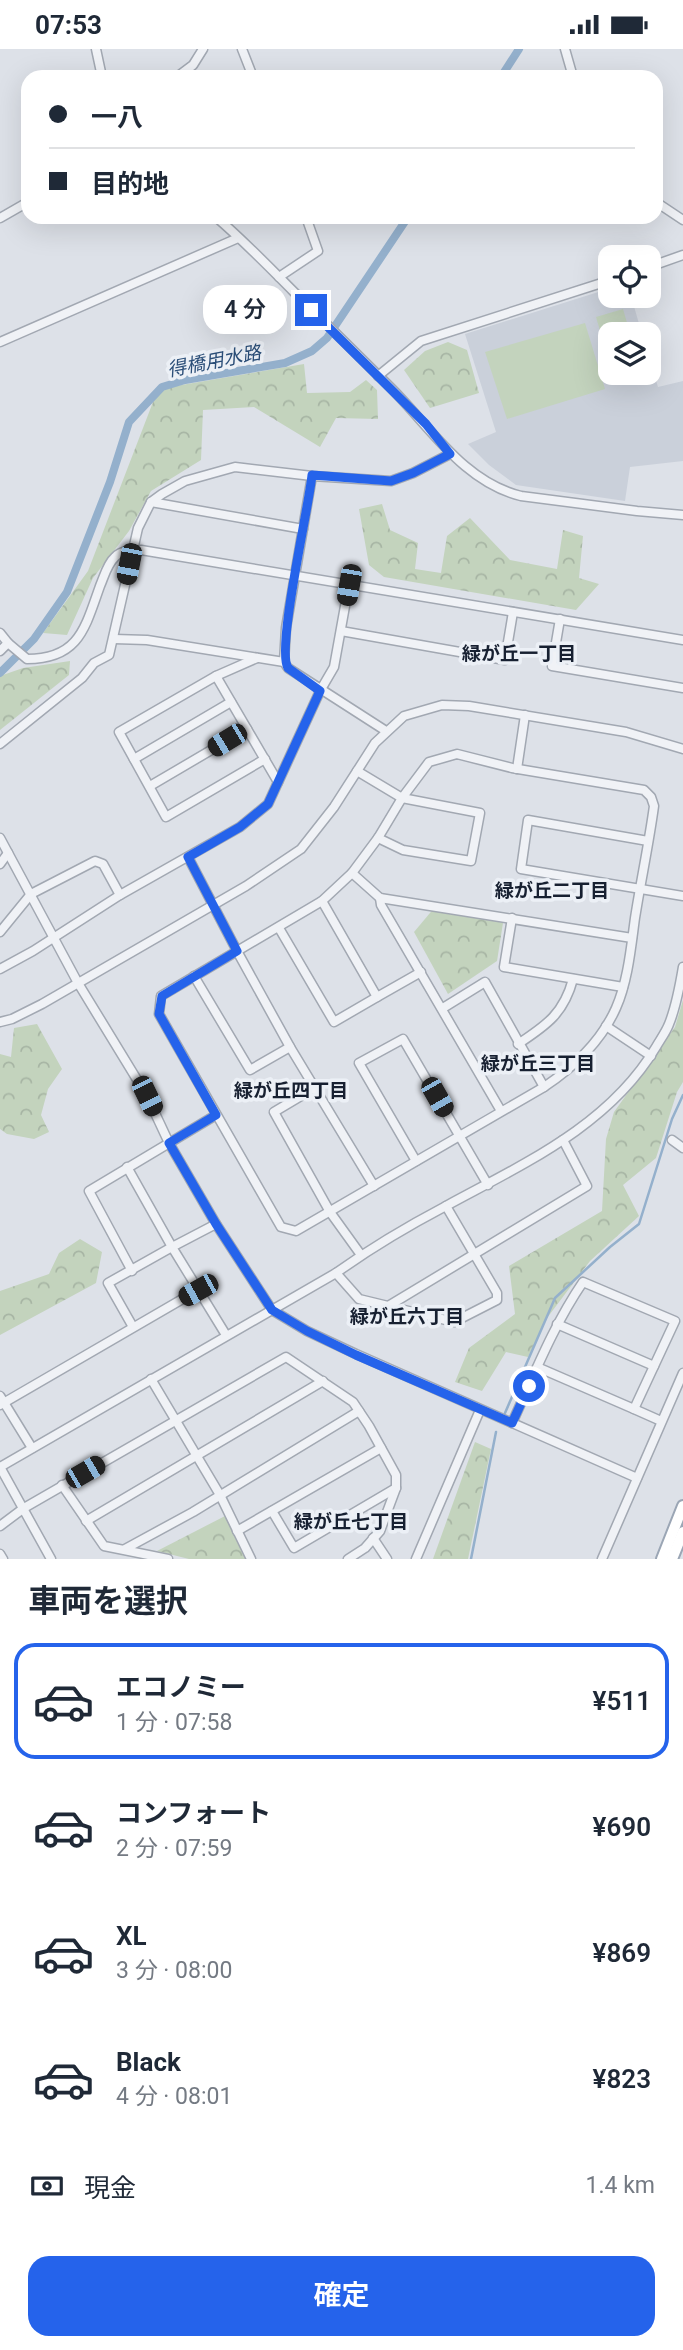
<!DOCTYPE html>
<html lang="ja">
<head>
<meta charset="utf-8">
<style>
  body { margin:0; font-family:Roboto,"Noto Sans JP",sans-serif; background:#f2f2f3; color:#1f2937; height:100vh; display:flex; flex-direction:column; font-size:26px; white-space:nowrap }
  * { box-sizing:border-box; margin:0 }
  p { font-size:23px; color:#747a83 }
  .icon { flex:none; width:38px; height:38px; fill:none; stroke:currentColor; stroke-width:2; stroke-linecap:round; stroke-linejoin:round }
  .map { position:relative; height:1510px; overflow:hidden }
  .panel { display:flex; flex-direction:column; background:#fff; flex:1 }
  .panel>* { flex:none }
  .hud { position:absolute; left:21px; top:21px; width:642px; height:154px; border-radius:21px; box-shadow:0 7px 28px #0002; display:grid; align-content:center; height:154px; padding:0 28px; background:#fff }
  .controls { position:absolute; left:598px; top:196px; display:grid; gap:14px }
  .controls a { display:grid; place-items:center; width:63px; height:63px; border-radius:14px; background:#fff; box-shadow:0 7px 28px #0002; font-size:35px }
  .end { position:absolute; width:32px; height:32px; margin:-16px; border:9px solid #2563eb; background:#fff; box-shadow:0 0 0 4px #fff }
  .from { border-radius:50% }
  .bubble { position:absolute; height:49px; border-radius:21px; background:#fff; box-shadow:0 7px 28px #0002; font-size:23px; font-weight:600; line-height:49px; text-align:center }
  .car { position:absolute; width:21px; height:42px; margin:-21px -10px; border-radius:9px; box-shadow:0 0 5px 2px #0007; background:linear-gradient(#222 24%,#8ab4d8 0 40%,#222 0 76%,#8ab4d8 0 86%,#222 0) }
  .hud b { display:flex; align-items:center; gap:24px; height:66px; font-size:26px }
  .hud b+b { border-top:2px solid #e0e1e3 }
  .hud i { width:18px; height:18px; background:#1f2937 }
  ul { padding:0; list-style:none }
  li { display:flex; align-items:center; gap:21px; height:116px; margin:0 14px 10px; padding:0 14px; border:4px solid transparent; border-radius:21px }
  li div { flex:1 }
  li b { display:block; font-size:26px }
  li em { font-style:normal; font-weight:600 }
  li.current { border-color:#2563eb }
  li>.icon { width:63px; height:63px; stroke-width:1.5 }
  h2 { padding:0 28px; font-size:32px; line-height:84px }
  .pay { display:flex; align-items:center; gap:18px; height:77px; padding:0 28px; font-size:26px }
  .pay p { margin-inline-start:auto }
  .action { display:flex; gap:14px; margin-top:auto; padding:14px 28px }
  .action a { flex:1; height:80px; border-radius:21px; background:#2563eb; color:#fff; font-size:28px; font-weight:600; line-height:80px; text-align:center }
  .status { display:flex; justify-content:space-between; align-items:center; height:49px; padding:0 35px; background:#fff; direction:ltr }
  .status svg { height:19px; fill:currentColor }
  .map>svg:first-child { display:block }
  .built { fill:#cad0da }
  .forest { fill:url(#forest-crowns) }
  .pitch { fill:#c3d3bd }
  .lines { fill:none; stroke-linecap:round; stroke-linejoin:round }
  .stream { stroke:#94b0cc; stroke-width:2.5 }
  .canal { stroke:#94b0cc; stroke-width:8 }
  .minor-casing { stroke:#a2a8b2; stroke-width:11 }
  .major-casing { stroke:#9ba6b5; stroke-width:14 }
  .minor { stroke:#f0f2f6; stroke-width:8 }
  .major { stroke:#fff; stroke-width:10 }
  .route { stroke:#2563eb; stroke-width:9 }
  .labels { text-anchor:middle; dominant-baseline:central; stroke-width:7; stroke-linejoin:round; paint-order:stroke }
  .water-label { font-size:19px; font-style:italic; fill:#2b4e78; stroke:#ecf0f6 }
  .neighbourhood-label { font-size:19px; font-weight:bold; fill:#172031; stroke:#ecf0f6 }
</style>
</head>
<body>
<div class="status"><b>07:53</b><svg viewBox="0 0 49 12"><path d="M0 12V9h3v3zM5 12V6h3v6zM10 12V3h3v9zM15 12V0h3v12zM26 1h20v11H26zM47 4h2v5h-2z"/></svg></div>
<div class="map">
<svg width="683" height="1510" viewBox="0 0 683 1510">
  <defs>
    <pattern id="forest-crowns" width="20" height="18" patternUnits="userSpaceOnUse" patternTransform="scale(1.75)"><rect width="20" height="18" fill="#c3d3bd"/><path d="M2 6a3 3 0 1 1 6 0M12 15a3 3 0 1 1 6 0" fill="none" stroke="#a7b5a4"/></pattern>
  </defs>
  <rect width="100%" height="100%" fill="#dde1e8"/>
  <!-- built -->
  <path class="built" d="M 611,239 L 611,247 L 631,247 L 642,285 L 611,285 L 611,324 L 649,324 L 649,309 L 658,338 L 683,332 L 683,412 L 630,418 L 625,452 L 516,436 L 489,416 L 468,395 L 496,383 L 465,285 Z"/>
  <!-- forest -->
  <g class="forest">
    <path d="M 448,293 L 467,301 L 479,344 L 430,359 L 404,321 L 425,302 Z"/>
    <path d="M 304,315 L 307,344 L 350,343 L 366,331 L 377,341 L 378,370 L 336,369 L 320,398 L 254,358 L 203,361 L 201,411 L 151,442 L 129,482 L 93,529 L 67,586 L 43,584 L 88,522 L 158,340 Z"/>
    <path d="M 382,455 L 390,481 L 418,494 L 415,520 L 441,524 L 447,487 L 470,469 L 510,511 L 557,520 L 563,481 L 583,487 L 579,529 L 599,535 L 576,561 L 384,528 L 369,516 L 359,460 Z"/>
    <path d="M 70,612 L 69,626 L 0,681 L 0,627 L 23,619 Z"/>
    <path d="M 435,858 L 503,874 L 497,912 L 448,945 L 414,883 Z"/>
    <path d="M 683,951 L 683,1033 L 677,1043 L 656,1109 L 623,1136 L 639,1167 L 590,1212 L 547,1269 L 528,1308 L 506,1303 L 482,1342 L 455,1333 L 469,1299 L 515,1265 L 509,1217 L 602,1162 L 606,1090 L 614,1063 L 675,978 Z"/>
    <path d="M 37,975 L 62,1020 L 48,1040 L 41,1066 L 49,1083 L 34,1090 L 7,1085 L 0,1080 L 0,1005 L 11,1008 L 14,979 Z"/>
    <path d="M 80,1190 L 102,1203 L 96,1234 L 0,1286 L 0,1242 L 49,1225 L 59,1204 Z"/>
    <path d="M 475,1393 L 491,1400 L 468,1510 L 433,1510 Z"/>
    <path d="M 225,1467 L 247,1510 L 189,1510 L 157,1502 Z"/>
  </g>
  <!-- pitch -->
  <g class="pitch">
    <path d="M 623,260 L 628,277 L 601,285 L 596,268 Z"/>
    <path d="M 585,274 L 605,340 L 507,370 L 485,303 Z"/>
  </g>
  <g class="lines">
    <!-- stream -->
    <g class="stream">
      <path d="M 505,1364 L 555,1249 L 610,1198 L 639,1175 L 672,1070 L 683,1046"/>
      <path d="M 471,1510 L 496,1383"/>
    </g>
    <!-- canal -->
    <g class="canal">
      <path d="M 501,28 L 519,0"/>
      <path d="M 0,624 L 34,590 L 67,543 L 110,433 L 129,373 L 162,338 L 185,331 L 285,314 L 312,302 L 327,289 L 408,168"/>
    </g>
    <!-- minor casing -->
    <g class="minor-casing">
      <g id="minor">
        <path d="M 96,0 L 102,28"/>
        <path d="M 242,0 L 253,28"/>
        <path d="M 565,0 L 573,28"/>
        <path d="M 177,28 L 193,16 L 203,0"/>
        <path d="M 656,153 L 683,171"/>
        <path d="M 216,168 C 243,191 268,217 293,242 C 326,275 359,307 392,340 C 431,379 464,433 521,447 L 637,462 L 683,466"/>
        <path d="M 0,169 L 28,153"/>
        <path d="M 649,218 L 683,206"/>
        <path d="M 279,228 L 318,202 L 306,168"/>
        <path d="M 0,293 L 238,189"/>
        <path d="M 378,327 L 421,292 L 611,231"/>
        <path d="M 151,453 L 303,480"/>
        <path d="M 560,570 L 552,617 L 683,639"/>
        <path d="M 341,582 L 505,611 L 513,563"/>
        <path d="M 0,584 L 8,594"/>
        <path d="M 114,590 L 147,591 L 284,613 L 288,619 L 386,682"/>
        <path d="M 0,602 L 8,594 L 27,610 C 79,610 85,579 100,537 C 104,528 107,515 115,508 C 121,501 132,501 141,501 L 683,591"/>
        <path d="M 257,609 L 216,627 L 119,683 L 166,768 L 265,710"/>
        <path d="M 284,613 L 286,579 L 312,427"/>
        <path d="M 216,627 L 278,733"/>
        <path d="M 0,695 L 82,629 L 94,614 L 109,606 L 138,479 L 151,453 L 162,445 L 185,432 L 235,418 L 312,427 L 391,432 L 413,424 L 450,405"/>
        <path d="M 457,705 L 512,719 L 644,741 L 651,748 L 654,757 C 649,794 641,831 635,869 C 631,898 628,932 616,959 C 601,993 574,1018 544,1038 L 296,1182 L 281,1178 L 159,965 L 161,947 L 322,852 L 352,824 L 378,789 L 402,749 L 429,713 Z"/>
        <path d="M 134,710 L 231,653"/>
        <path d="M 517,720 L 525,666"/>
        <path d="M 357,722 L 402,749 L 480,764 L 471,812 L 403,801 L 378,789"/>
        <path d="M 150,737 L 247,680"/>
        <path d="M 0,789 L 78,934 L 147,1047 L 169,1094 L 216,1175 L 272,1261 L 307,1282 L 356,1305 L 637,1429"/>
        <path d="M 648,792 L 528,771 L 521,820 L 683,847"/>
        <path d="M 188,808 L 237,902 L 290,998 L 374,1137"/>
        <path d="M 0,815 L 8,804"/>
        <path d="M 352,824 L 380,849 L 632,889"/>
        <path d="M 380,849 L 381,856 L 501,1062"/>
        <path d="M 322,852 L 377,948 L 421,923"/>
        <path d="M 512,869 L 504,918 L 623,938"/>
        <path d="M 279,879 L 334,973 L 377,948"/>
        <path d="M 0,883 L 31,845 L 95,812 L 103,815 L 120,846"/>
        <path d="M 0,920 L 33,902 L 120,846 L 240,778 L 268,755 L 320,642 L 334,618 L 349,535"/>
        <path d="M 194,927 L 250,1021 L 290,998"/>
        <path d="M 443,959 L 485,933 L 544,1038"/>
        <path d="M 0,973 L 12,970 L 42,955 L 246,837 L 301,800 L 334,758 L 375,694 L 404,667 L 442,656 L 469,657 L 626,683 L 683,700"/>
        <path d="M 606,977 L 651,1007"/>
        <path d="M 518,995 C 547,976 564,964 573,930"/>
        <path d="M 316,1038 L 274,1063 L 330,1163 L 361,1206"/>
        <path d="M 672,1091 L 683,1099"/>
        <path d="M 416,1112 L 359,1014 L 403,990 L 488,1136"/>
        <path d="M 127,1118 L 172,1198 L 108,1234 L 133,1278"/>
        <path d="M 216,1175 L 172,1198 L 226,1286"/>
        <path d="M 132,1222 L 89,1142 L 216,1066"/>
        <path d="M 336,1224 L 359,1250 L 454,1273 L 497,1251 L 497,1244 L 446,1157"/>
        <path d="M 390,1256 L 587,1137 L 563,1091"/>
        <path d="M 557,1275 L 654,1317"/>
        <path d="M 151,1330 L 220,1446 L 251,1510"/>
        <path d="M 0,1347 L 32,1399"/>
        <path d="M 0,1356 L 198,1241"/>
        <path d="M 634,1360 L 661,1372"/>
        <path d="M 512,1374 C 534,1326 553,1277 583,1233 L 675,1272 L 634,1360 L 537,1318"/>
        <path d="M 0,1418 L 336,1224 C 371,1199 408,1177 446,1157 C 523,1115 609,1077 656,998 C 660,991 666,983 669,975 C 676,958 680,936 683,918"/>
        <path d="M 0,1418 L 51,1510"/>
        <path d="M 62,1436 L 104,1497 L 168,1510"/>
        <path d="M 272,1462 L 294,1499 L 396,1439"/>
        <path d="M 86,1472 L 323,1332"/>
        <path d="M 0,1477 L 24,1459 L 286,1308 L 353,1353 L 369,1377 L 396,1426 L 396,1439 L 380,1482 L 365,1499 L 348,1510"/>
        <path d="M 237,1482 L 381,1399"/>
        <path d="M 373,1489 L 387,1510"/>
        <path d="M 125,1500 L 193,1463 L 359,1362"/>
        <path d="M 0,1505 L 3,1510"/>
        <path d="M 416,1510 L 480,1361"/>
        <path d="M 602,1510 L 683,1324"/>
      </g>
    </g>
    <!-- major casing -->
    <g class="major-casing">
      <g id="major">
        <path d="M 662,1510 L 683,1457"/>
        <path d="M 672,1510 L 683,1483"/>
      </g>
    </g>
    <!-- minor -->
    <use href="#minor" class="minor"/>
    <!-- major -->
    <use href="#major" class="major"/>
  </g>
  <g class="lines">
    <!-- route -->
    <path class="route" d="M 311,261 L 426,375 L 450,405 L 413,424 L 391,432 L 312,426 C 309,458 276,600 288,619 L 320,642 L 268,755 L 240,778 L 188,808 L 237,902 L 162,947 L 159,965 L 216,1066 L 169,1094 L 216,1175 L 272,1261 L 307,1282 L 356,1306 L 512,1374 L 529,1337"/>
  </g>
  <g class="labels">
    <!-- water labels -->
    <g class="water-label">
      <text transform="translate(214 312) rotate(-11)">得橋用水路</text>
    </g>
    <!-- neighbourhood labels -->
    <g class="neighbourhood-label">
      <text x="519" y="604">緑が丘一丁目</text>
      <text x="552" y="841">緑が丘二丁目</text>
      <text x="538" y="1014">緑が丘三丁目</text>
      <text x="291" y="1041">緑が丘四丁目</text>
      <text x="407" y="1267">緑が丘六丁目</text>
      <text x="351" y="1472">緑が丘七丁目</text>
    </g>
  </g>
</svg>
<div class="controls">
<a><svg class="icon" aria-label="locate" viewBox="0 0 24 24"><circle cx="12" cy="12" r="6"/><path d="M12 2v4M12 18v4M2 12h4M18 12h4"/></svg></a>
<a><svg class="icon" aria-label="layers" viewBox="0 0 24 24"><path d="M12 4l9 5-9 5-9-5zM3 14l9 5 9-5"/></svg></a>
</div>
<i class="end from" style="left:529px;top:1337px"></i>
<i class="end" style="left:311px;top:261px"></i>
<div class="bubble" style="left:203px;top:236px;width:84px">4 分</div>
<i class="car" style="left:129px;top:515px;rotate:191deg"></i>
<i class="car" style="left:349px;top:536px;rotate:190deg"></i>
<i class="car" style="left:227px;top:691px;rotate:239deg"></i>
<i class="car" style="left:147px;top:1047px;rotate:154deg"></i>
<i class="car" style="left:437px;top:1048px;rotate:150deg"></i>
<i class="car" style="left:198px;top:1241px;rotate:241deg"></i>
<i class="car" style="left:85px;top:1423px;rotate:60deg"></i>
<div class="hud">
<b><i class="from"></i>一八</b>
<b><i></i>目的地</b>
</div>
</div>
<section class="panel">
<h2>車両を選択</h2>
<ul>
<li class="current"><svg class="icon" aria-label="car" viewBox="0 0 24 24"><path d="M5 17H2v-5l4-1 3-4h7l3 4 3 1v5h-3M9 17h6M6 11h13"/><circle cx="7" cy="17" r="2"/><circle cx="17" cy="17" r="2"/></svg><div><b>エコノミー</b><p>1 分 · 07:58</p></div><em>¥511</em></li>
<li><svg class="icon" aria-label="car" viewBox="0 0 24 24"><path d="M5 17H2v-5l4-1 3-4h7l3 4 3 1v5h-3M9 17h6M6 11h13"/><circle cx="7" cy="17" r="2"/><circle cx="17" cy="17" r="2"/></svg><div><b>コンフォート</b><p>2 分 · 07:59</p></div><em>¥690</em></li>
<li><svg class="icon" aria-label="car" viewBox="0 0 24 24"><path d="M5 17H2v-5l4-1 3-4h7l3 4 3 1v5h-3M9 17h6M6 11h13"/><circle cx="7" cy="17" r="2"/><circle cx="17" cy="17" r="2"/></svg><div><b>XL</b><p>3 分 · 08:00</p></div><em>¥869</em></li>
<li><svg class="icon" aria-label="car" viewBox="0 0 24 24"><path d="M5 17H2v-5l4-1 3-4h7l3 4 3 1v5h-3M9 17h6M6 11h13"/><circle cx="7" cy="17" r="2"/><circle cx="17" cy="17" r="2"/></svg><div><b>Black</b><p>4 分 · 08:01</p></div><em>¥823</em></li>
</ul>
<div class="pay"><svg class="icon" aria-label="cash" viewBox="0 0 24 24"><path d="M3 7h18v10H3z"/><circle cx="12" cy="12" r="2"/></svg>現金<p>1.4 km</p></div>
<div class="action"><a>確定</a></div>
</section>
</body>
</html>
